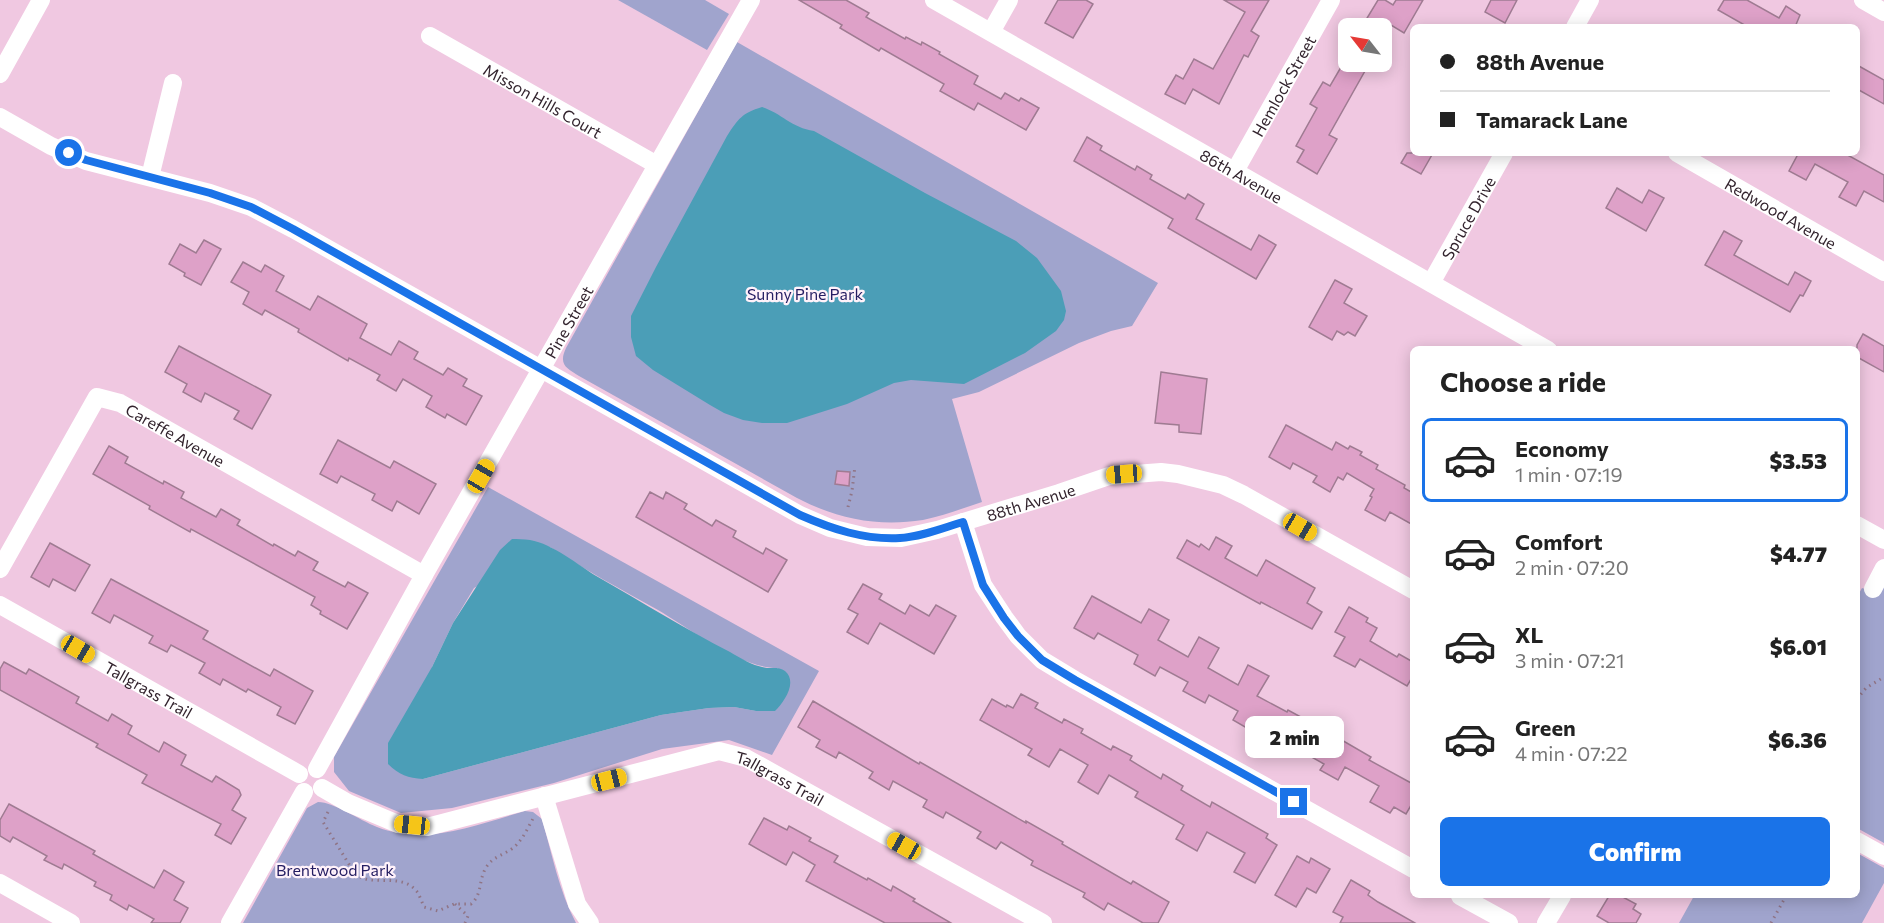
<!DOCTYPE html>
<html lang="en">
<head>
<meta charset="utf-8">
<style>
  body { margin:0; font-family:Commissioner,sans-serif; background:#f2f2f2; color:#222; height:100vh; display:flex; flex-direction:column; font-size:22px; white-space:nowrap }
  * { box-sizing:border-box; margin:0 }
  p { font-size:20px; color:#767676 }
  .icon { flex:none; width:33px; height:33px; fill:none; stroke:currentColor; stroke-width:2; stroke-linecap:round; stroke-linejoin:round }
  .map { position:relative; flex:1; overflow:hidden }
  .sheet { position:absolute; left:1410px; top:346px; width:450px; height:552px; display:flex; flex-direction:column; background:#fff; border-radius:9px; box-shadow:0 3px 15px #0003 }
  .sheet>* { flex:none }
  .top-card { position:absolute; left:1410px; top:24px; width:450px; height:132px; border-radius:9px; box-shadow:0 3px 15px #0003; display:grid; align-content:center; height:132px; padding:0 30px; background:#fff }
  .needle { width:39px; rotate:301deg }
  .buttons { position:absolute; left:1338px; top:18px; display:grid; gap:12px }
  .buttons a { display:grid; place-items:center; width:54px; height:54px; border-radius:9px; background:#fff; box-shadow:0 3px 15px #0003; font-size:30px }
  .end { position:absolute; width:27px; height:27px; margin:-14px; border:8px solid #1a73e8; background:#fff; box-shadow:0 0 0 3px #fff }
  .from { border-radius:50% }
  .bubble { position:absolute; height:42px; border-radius:9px; background:#fff; box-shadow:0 3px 15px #0003; font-size:20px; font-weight:800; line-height:42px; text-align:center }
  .car { position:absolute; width:18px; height:36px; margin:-18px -9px; border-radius:8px; box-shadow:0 0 4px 2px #0007; background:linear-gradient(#f5c518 24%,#345 0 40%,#f5c518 0 76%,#345 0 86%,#f5c518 0) }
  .top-card b { display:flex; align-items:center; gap:21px; height:57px; font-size:22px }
  .top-card b+b { border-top:2px solid #e0e0e0 }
  .top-card i { width:15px; height:15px; background:#222 }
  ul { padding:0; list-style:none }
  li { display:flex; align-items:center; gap:18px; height:84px; margin:0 12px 9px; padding:0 18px; border:3px solid transparent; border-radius:9px }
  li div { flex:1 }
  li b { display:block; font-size:22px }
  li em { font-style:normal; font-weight:800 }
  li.on { border-color:#1a73e8 }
  li>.icon { width:54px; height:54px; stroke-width:1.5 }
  h2 { padding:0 30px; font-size:27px; line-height:72px }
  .cta { display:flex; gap:12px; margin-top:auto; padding:12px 30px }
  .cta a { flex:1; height:69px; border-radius:9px; background:#1a73e8; color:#fff; font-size:24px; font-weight:800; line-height:69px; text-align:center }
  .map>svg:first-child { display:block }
  .green { fill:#a0a4cd; fill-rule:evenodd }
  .water { fill:#4b9eb7 }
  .building { fill:#dea1c8; stroke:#9f7b92; stroke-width:1.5 }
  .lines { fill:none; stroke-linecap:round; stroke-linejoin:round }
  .path { stroke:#8f7485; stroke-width:3; stroke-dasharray:1.5 4.5; stroke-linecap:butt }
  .minor { stroke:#fff; stroke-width:18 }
  .route { stroke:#1a73e8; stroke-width:8 }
  .labels { text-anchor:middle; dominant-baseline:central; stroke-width:4.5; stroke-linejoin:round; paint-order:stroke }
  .street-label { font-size:16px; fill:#32232d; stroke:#fff2fa }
  .park-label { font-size:16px; fill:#241d62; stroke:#fff2fa }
</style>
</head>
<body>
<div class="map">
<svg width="1884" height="923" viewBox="0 0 1884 923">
  <rect width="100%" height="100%" fill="#f0c8e1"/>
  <!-- green -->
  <g class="green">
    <path d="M 618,0 L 705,0 L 729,14 L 707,50 Z"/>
    <path d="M 737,42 L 1158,283 L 1132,326 L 1111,331 L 1079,343 L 979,392 L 952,399 L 982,502 C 963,508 943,516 923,520 C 878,527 837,519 797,498 L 579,376 C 567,368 558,365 566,348 Z"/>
    <path d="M 488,487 L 819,671 L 772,755 L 729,740 L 662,749 L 554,783 L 452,808 L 401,813 L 349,791 L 334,772 L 334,757 ZM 550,547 C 585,570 622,590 658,610 C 690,629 742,669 778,668 L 756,711 L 734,707 L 709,708 L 661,715 L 423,779 L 432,667 L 453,623 L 474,588 Z"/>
    <path d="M 1884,581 L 1884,843 L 1857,828 L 1857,597 L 1862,588 L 1877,593 Z"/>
    <path d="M 318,802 C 334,802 359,820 377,827 C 426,846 476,825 525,811 L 533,812 L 542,819 C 552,854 559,891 576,923 L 243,923 L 307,808 Z"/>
    <path d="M 1857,853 L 1884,868 L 1884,883 L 1862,923 L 1679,923 L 1694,896 L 1857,896 Z"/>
  </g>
  <!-- water -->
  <g class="water">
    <path d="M 762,107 C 781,113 792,128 814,131 L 925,193 L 1016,241 L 1037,258 L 1061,291 L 1066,311 L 1064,320 L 1056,331 L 1025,353 L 964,384 L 911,380 L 894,383 L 847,404 L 787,423 L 762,423 L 743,420 L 724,413 L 710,405 L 653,370 L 636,356 L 631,337 L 631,316 L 656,267 L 727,136 C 738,119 742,113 762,107 Z"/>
    <path d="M 512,539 C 517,539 524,539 530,540 C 553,544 578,565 598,577 C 642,602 685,629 730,652 C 742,659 753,666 767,668 C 773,668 780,667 785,671 C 798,682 784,702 775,711 L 756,711 L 734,707 L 709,708 L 661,715 L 423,779 C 408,778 399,775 388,764 L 388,743 L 432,667 L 453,623 L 500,550 Z"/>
  </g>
  <!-- building -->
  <g class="building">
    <path d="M 799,0 L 846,0 L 869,13 L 866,17 L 905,39 L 906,37 L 921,45 L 922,42 L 940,52 L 939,54 L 978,76 L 974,84 L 1001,99 L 1005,93 L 1019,101 L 1021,98 L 1039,108 L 1026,130 L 978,103 L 974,110 L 940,91 L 944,84 L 881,48 L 879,51 L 840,28 L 842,25 Z"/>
    <path d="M 1058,0 L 1086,0 L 1093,4 L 1073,38 L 1045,23 Z"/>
    <path d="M 1224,0 L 1269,0 L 1251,31 L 1259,36 L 1248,57 L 1244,55 L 1219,104 L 1193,89 L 1185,104 L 1165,94 L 1176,75 L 1183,79 L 1194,59 L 1213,69 L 1245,12 Z"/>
    <path d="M 1378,0 L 1385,0 L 1393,5 L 1396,0 L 1423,0 L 1404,33 L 1391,25 L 1389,28 L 1361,28 Z"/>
    <path d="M 1491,0 L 1517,0 L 1505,23 L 1485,12 Z"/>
    <path d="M 1724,0 L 1747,0 L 1779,18 L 1786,6 L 1800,15 L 1795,27 L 1748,27 L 1718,10 Z"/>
    <path d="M 1344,62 L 1370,62 L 1329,135 L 1337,139 L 1317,174 L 1297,162 L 1304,150 L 1296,146 L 1317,108 L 1310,104 L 1323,82 L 1330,86 Z"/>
    <path d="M 1857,65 L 1884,80 L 1884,104 L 1857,89 Z"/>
    <path d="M 1087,137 L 1102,146 L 1100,150 L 1135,170 L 1137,166 L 1152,175 L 1150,179 L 1185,199 L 1188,194 L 1204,204 L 1196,219 L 1228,237 L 1251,250 L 1259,235 L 1276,245 L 1256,279 L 1168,228 L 1173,219 L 1074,161 Z"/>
    <path d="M 1407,153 L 1433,153 L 1421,174 L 1401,163 Z"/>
    <path d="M 1796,153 L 1844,153 L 1884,175 L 1884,202 L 1864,191 L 1856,206 L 1839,197 L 1848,182 L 1815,164 L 1806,180 L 1789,171 L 1798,154 Z"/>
    <path d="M 1617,188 L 1642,203 L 1649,190 L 1664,198 L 1646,231 L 1606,208 Z"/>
    <path d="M 1724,231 L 1742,241 L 1734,255 L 1788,285 L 1795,272 L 1811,281 L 1803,296 L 1800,295 L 1790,312 L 1705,265 Z"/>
    <path d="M 204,240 L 221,249 L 201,285 L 184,276 L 185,273 L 169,264 L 180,244 L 196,253 Z"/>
    <path d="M 243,262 L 261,272 L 265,265 L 284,276 L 276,291 L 310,310 L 318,296 L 367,324 L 360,338 L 391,355 L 399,341 L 418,352 L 414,359 L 443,375 L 448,368 L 467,379 L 463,386 L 482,396 L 466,425 L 447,414 L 445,418 L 426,407 L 432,396 L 403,379 L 396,391 L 377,380 L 380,375 L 349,358 L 348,361 L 298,332 L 299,329 L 265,310 L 262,315 L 243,304 L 249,292 L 231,282 Z"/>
    <path d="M 1335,280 L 1352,289 L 1344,303 L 1367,316 L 1355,336 L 1348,332 L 1344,335 L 1337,331 L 1332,340 L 1309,327 Z"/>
    <path d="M 1863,334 L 1884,346 L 1884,372 L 1857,357 L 1857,345 Z"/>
    <path d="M 179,346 L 271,395 L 252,429 L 234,419 L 239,411 L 205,393 L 201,402 L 183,392 L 187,384 L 165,372 Z"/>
    <path d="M 1161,372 L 1207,379 L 1201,434 L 1179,432 L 1179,425 L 1155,423 Z"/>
    <path d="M 1286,425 L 1332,450 L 1336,442 L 1348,449 L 1350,446 L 1362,452 L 1360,455 L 1378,465 L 1376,469 L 1405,485 L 1404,488 L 1413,493 L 1413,525 L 1390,512 L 1385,521 L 1365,510 L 1372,497 L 1370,496 L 1374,489 L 1347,473 L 1343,480 L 1338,477 L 1330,492 L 1313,482 L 1317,476 L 1293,463 L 1290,469 L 1269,457 Z"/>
    <path d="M 338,440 L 390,468 L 394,461 L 436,484 L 419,514 L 397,501 L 392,511 L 372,500 L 375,494 L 341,476 L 337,483 L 320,474 Z"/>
    <path d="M 109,446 L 128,457 L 125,463 L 163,484 L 164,481 L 184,492 L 181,498 L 216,517 L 221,509 L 240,520 L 237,525 L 273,546 L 274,544 L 295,556 L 298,551 L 318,562 L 313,570 L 345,587 L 348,582 L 368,593 L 347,629 L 320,614 L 321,611 L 311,605 L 315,597 L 191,529 L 190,532 L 149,509 L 150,506 L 93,474 Z"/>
    <path d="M 837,471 L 850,472 L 849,486 L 835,484 Z"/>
    <path d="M 650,492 L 663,499 L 666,492 L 687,504 L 684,509 L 712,526 L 716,520 L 736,531 L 733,537 L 763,554 L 766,548 L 787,560 L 768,592 L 636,517 Z"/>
    <path d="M 1216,537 L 1232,546 L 1225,558 L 1257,576 L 1266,560 L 1315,588 L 1307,603 L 1322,612 L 1312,629 L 1261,602 L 1260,604 L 1177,558 L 1187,540 L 1199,547 L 1201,544 L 1209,550 Z"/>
    <path d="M 50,543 L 90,565 L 75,591 L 53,579 L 49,587 L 31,577 Z"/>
    <path d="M 111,579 L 208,631 L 203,639 L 270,676 L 274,669 L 313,691 L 295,724 L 277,715 L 281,707 L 248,689 L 246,692 L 223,679 L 220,685 L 199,673 L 205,663 L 171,645 L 167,652 L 149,643 L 153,636 L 114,615 L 110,623 L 92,613 Z"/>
    <path d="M 863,584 L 882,594 L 879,599 L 905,614 L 910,605 L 929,616 L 936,605 L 956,616 L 934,654 L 880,623 L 868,644 L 847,632 L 858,614 L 848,609 Z"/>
    <path d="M 1092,596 L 1141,623 L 1149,609 L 1169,620 L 1158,640 L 1188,657 L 1199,637 L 1219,648 L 1208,668 L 1238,685 L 1248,665 L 1269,676 L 1257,696 L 1287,712 L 1288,710 L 1321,728 L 1371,757 L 1369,760 L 1413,784 L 1413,802 L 1406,814 L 1394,807 L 1390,813 L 1370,802 L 1379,786 L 1345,767 L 1338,780 L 1320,770 L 1324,764 L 1294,747 L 1290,753 L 1233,720 L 1238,711 L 1209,695 L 1205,703 L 1183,691 L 1188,682 L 1160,667 L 1155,676 L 1134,664 L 1138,655 L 1098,633 L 1094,639 L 1074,628 Z"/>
    <path d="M 1349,607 L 1368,618 L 1366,622 L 1377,628 L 1370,641 L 1397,657 L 1399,654 L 1413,662 L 1413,676 L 1407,686 L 1360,659 L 1355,667 L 1334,656 L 1345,637 L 1335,632 Z"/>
    <path d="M 4,662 L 26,674 L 29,669 L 79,697 L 76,703 L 108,721 L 112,714 L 132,726 L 128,734 L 159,752 L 164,742 L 186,755 L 181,765 L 212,782 L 216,776 L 239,790 L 241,795 L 232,810 L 246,818 L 231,844 L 215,835 L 221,824 L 142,783 L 147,775 L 96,747 L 98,744 L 0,690 L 0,669 Z"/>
    <path d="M 1021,694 L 1038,703 L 1035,708 L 1062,723 L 1064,719 L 1083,729 L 1081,733 L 1111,750 L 1113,746 L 1132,756 L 1130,760 L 1161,779 L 1163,774 L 1183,786 L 1181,790 L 1210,807 L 1212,802 L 1268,834 L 1266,838 L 1277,845 L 1255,883 L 1234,872 L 1245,853 L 1207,832 L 1197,851 L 1176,839 L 1184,825 L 1135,797 L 1138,792 L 1109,775 L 1098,794 L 1078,782 L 1088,765 L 1060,749 L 1049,767 L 1028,755 L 1032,749 L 980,720 L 992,699 L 1006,707 L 1007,705 L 1013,708 Z"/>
    <path d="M 813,701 L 919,764 L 920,762 L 1026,823 L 1026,821 L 1063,842 L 1062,844 L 1131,884 L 1133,881 L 1169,902 L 1158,923 L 1143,923 L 1108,903 L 1104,910 L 1083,897 L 1085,893 L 1031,865 L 1033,861 L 1001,842 L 996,849 L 977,838 L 981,832 L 946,812 L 943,818 L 923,807 L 927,800 L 893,781 L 889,790 L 869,778 L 873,772 L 839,752 L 836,758 L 816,747 L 820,740 L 798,727 Z"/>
    <path d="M 9,804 L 95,851 L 93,854 L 154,888 L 164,870 L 184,882 L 174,900 L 188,908 L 180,923 L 151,923 L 154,919 L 129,905 L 127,910 L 110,900 L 112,895 L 94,886 L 96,882 L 64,864 L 62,869 L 44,860 L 47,856 L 13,837 L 10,842 L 0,836 L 0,820 Z"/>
    <path d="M 764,818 L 787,830 L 789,826 L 811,838 L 809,841 L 838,856 L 834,862 L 867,880 L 868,878 L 891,891 L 893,886 L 915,899 L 913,901 L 951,923 L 885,923 L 806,881 L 815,865 L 793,852 L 786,865 L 749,844 Z"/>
    <path d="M 1297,856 L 1309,863 L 1311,858 L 1330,869 L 1316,893 L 1307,888 L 1296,907 L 1275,895 Z"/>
    <path d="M 1351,880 L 1370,891 L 1368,895 L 1378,902 L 1415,923 L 1340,923 L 1343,917 L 1333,912 Z"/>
    <path d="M 1609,896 L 1621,896 L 1636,904 L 1633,909 L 1641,914 L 1636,923 L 1609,923 L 1597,916 Z"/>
  </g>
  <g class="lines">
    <!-- path -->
    <g class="path">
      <path d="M 848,507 L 852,491 L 855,466"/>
      <path d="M 1857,699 L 1866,688 L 1884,677"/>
      <path d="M 328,812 L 323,822 L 355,874 C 373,888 403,871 418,893 C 420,897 422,902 424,907 L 438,911 L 454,904 L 471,904 C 483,894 478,879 487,866 C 494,856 504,855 513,848 C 523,840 528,827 534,817"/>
      <path d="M 455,904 L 468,916 L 465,923"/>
      <path d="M 1771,923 L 1786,896"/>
    </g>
    <!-- minor -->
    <g class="minor">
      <path id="s1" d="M 934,0 L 1548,350"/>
      <path d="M 1863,0 L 1884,12"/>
      <path d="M 1575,27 L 1590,0"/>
      <path d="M 991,32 L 1009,0"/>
      <path id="s2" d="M 430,36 L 657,165"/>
      <path d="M 0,74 L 41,0"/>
      <path id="s3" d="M 0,117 L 51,146 L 86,161 L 210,193 L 251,207 L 293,229 L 800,515 L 830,528 L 867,537 L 901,538 L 937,530 L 1059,493 L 1109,476 L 1161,472 L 1178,474 L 1223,485 L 1244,495 L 1413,590"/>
      <path id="s4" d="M 1677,153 L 1884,272"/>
      <path id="s5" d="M 1235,171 L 1331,0"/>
      <path d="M 150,177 L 173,83"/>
      <path id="s6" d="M 1431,283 L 1504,153"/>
      <path d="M 963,522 L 983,585 L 1004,617 L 1018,636 L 1042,660 L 1075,680 L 1413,869"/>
      <path d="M 1857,525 L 1884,540"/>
      <path id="s7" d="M 0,569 L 97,397 L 120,403 L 424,575"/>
      <path d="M 1873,589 L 1884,568"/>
      <path id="s8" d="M 0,605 L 299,774"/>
      <path id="s9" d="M 317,769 L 424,575 L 751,0"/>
      <path id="s10" d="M 322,788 L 348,803 L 398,824 L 427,827 L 719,751 L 746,758 L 1043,923"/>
      <path d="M 544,796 L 577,904 L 590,923"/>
      <path d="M 1857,841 L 1884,856"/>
      <path d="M 0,883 L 71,923"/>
      <path d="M 1460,896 L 1509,923"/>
      <path d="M 230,923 L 304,792"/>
      <path d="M 1546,923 L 1562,896"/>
    </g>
  </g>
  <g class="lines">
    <!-- route -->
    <path class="route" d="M 69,153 L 86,160 L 210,193 L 251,207 L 293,229 L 800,515 C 832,529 864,540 900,538 C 921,537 943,528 963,522 L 983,585 L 1004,618 L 1018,636 L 1042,660 L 1075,680 L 1294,802"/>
  </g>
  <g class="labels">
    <!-- street labels -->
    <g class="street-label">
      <text stroke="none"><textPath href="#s5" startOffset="98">Hemlock Street</textPath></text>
      <text stroke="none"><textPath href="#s2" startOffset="130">Misson Hills Court</textPath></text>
      <text stroke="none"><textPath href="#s1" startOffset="354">86th Avenue</textPath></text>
      <text stroke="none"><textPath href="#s4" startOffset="120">Redwood Avenue</textPath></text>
      <text stroke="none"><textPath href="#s6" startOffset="75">Spruce Drive</textPath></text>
      <text stroke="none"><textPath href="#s9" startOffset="513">Pine Street</textPath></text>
      <text stroke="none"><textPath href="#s7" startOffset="285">Careffe Avenue</textPath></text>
      <text stroke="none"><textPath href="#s3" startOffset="1137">88th Avenue</textPath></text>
      <text stroke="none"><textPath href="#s8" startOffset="171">Tallgrass Trail</textPath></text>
      <text stroke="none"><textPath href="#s10" startOffset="482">Tallgrass Trail</textPath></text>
    </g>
    <!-- park labels -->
    <g class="park-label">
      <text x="805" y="293">Sunny Pine Park</text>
      <text x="335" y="869">Brentwood Park</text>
    </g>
  </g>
</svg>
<div class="buttons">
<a><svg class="needle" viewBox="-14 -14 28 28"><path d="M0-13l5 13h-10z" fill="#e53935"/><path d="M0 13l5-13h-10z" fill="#767676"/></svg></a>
</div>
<i class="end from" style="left:69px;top:153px"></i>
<i class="end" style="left:1294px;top:802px"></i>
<div class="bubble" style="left:1245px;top:716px;width:99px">2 min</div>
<i class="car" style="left:1124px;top:474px;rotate:266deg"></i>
<i class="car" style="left:481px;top:476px;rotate:30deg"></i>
<i class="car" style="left:1300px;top:527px;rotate:120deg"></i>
<i class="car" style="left:78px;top:649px;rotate:120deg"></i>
<i class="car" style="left:609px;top:780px;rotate:76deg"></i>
<i class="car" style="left:412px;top:825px;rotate:276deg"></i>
<i class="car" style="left:904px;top:846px;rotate:299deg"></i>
<div class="top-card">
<b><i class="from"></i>88th Avenue</b>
<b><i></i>Tamarack Lane</b>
</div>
<section class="sheet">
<h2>Choose a ride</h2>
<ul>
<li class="on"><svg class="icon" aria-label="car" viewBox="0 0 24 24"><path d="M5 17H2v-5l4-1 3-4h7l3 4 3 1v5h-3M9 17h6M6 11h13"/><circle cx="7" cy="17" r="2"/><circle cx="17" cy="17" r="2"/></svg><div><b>Economy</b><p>1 min · 07:19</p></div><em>$3.53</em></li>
<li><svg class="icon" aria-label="car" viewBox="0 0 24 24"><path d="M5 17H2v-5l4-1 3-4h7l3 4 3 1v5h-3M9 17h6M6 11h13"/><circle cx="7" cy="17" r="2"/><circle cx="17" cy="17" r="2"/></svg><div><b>Comfort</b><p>2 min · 07:20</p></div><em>$4.77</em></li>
<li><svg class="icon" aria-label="car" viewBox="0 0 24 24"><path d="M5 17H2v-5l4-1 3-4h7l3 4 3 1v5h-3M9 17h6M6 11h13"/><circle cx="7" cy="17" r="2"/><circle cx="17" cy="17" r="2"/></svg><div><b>XL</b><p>3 min · 07:21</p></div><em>$6.01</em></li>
<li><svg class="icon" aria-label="car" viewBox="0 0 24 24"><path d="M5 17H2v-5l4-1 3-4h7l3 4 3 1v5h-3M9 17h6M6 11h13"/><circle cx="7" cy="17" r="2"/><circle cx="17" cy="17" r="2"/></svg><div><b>Green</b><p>4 min · 07:22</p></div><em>$6.36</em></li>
</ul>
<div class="cta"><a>Confirm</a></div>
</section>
</div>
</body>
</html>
